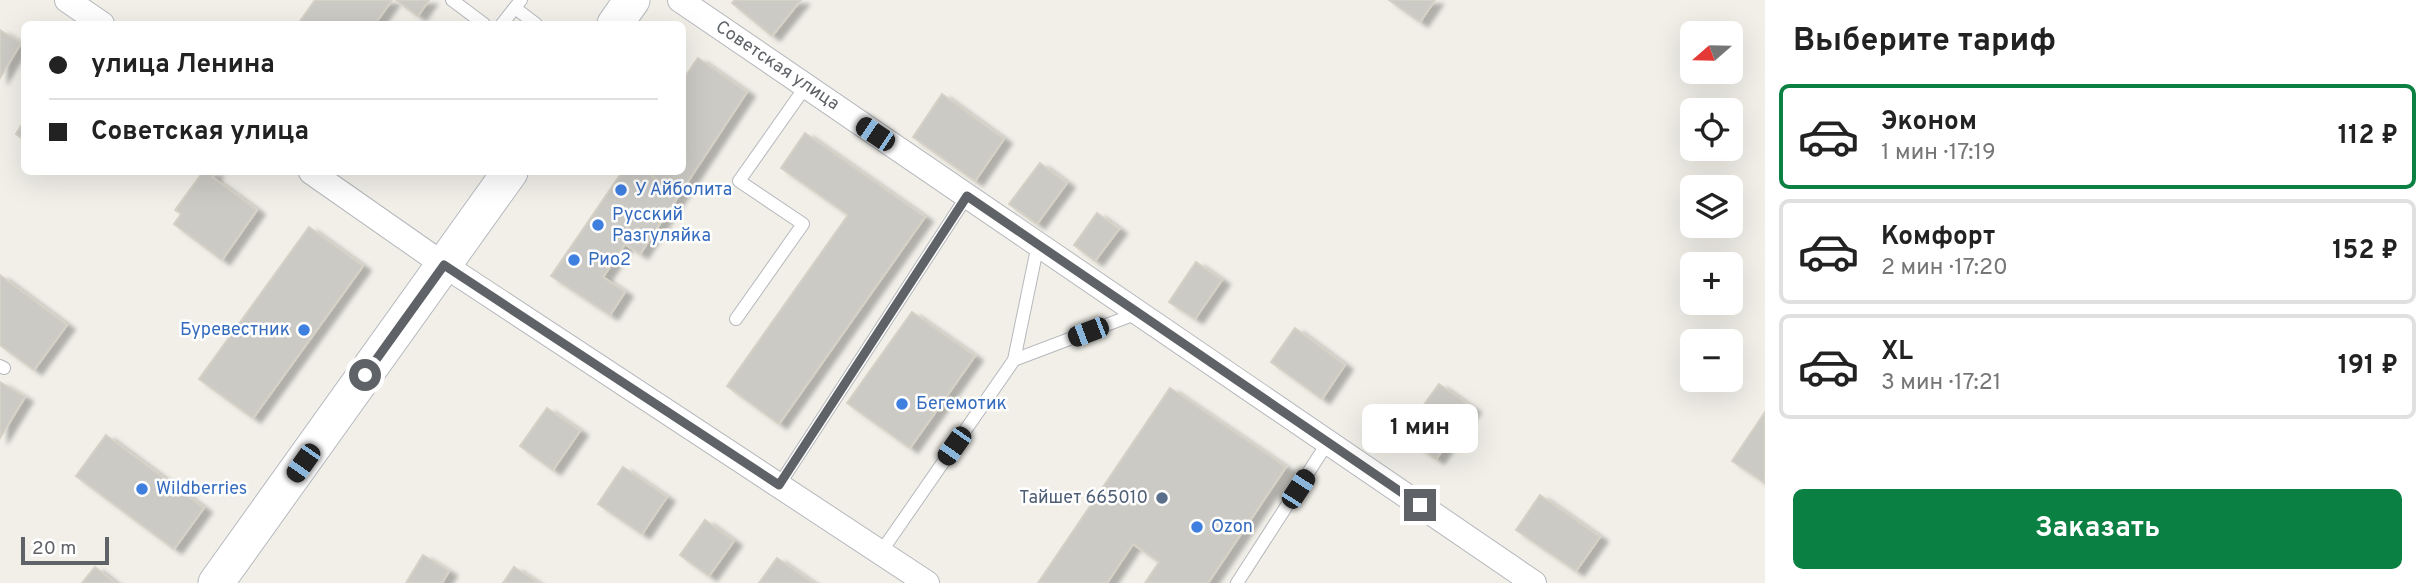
<!DOCTYPE html>
<html lang="ru">
<head>
<meta charset="utf-8">
<style>
  body { margin:0; font-family:Overpass,sans-serif; background:#f2f2f2; color:#222; height:100vh; display:flex; flex-direction:column; font-size:26px; white-space:nowrap }
  * { box-sizing:border-box; margin:0 }
  p { font-size:23px; color:#767676 }
  .icon { flex:none; width:38px; height:38px; fill:none; stroke:currentColor; stroke-width:2; stroke-linecap:round; stroke-linejoin:round }
  .map { position:relative; flex:1; overflow:hidden }
  .side { display:flex; flex-direction:column; background:#fff; width:665px }
  .side>* { flex:none }
  .guide { position:absolute; left:21px; top:21px; width:665px; height:154px; border-radius:10px; box-shadow:0 7px 28px #0002; display:grid; align-content:center; height:154px; padding:0 28px; background:#fff }
  .needle { width:46px; rotate:250deg }
  .buttons { position:absolute; left:1680px; top:21px; display:grid; gap:14px }
  .buttons a { display:grid; place-items:center; width:63px; height:63px; border-radius:10px; background:#fff; box-shadow:0 7px 28px #0002; font-size:35px }
  .scale { position:absolute; left:21px; bottom:18px; width:88px; box-sizing:border-box; padding-left:7px; border:4px solid #5f6368; border-top:0; font-size:19px; line-height:24px; white-space:nowrap; color:#5f6368; -webkit-text-stroke:5px #fff; paint-order:stroke }
  .end { position:absolute; width:32px; height:32px; margin:-16px; border:9px solid #5f6368; background:#fff; box-shadow:0 0 0 4px #fff }
  .from { border-radius:50% }
  .bubble { position:absolute; height:49px; border-radius:10px; background:#fff; box-shadow:0 7px 28px #0002; font-size:23px; font-weight:700; line-height:49px; text-align:center }
  .car { position:absolute; width:21px; height:42px; margin:-21px -10px; border-radius:9px; box-shadow:0 0 5px 2px #0007; background:linear-gradient(#222 24%,#8ab4d8 0 40%,#222 0 76%,#8ab4d8 0 86%,#222 0) }
  .guide b { display:flex; align-items:center; gap:24px; height:66px; font-size:26px }
  .guide b+b { border-top:2px solid #e0e0e0 }
  .guide i { width:18px; height:18px; background:#222 }
  ul { padding:0; list-style:none }
  li { display:flex; align-items:center; gap:21px; height:105px; margin:0 14px 10px; padding:0 14px; border:4px solid #e0e0e0; border-radius:10px }
  li div { flex:1 }
  li b { display:block; font-size:26px }
  li em { font-style:normal; font-weight:700 }
  li.current { border-color:#0b8043 }
  li>.icon { width:63px; height:63px; stroke-width:1.5 }
  h2 { padding:0 28px; font-size:32px; line-height:84px }
  .action { display:flex; gap:14px; margin-top:auto; padding:14px 28px }
  .action a { flex:1; height:80px; border-radius:10px; background:#0b8043; color:#fff; font-size:28px; font-weight:700; line-height:80px; text-align:center }
  main { display:flex; flex:1; min-height:0 }
  .map>svg:first-child { display:block }
  .building { fill:#cccac5; stroke:#d6d1c6; stroke-width:2; filter:url(#shadow) }
  .lines { fill:none; stroke-linecap:round; stroke-linejoin:round }
  .lane-casing { stroke:#b5b8bc; stroke-width:14 }
  .street-casing { stroke:#b5b8bc; stroke-width:26 }
  .secondary-casing { stroke:#b6babf; stroke-width:37 }
  .lane { stroke:#fff; stroke-width:12 }
  .street { stroke:#fff; stroke-width:24 }
  .secondary { stroke:#fff; stroke-width:35 }
  .route { stroke:#5f6368; stroke-width:9 }
  .shop-dot { fill:#3f7fe0; stroke:#fff; stroke-width:2.5 }
  .service-dot { fill:#5c6f8a; stroke:#fff; stroke-width:2.5 }
  .labels { text-anchor:middle; dominant-baseline:central; stroke-width:5; stroke-linejoin:round; paint-order:stroke }
  .street-label { font-size:18px; fill:#5f6368; stroke:#fff }
  .shop-label { font-size:18px; fill:#366cbe; stroke:#fff; text-anchor:start }
  .service-label { font-size:18px; fill:#4e5e75; stroke:#fff; text-anchor:end }
</style>
</head>
<body>
<main>
<div class="map">
<svg width="1765" height="583" viewBox="0 0 1765 583">
  <defs>
    <filter id="shadow"><feDropShadow dx="8" dy="4.5" stdDeviation="2" flood-color="#0004"/></filter>
  </defs>
  <rect width="100%" height="100%" fill="#f1efe8"/>
  <!-- building -->
  <g class="building">
    <path d="M 315,0 L 392,0 L 375,24 L 298,24 Z"/>
    <path d="M 396,0 L 429,0 L 418,16 Z"/>
    <path d="M 735,0 L 801,0 L 772,36 L 732,3 Z"/>
    <path d="M 1389,0 L 1435,0 L 1420,22 Z"/>
    <path d="M 0,30 L 21,43 L 0,78 Z"/>
    <path d="M 698,58 L 747,92 L 679,195 L 646,172 L 682,172 L 682,81 Z"/>
    <path d="M 942,94 L 1004,139 L 975,181 L 913,137 Z"/>
    <path d="M 24,121 L 24,140 L 16,134 Z"/>
    <path d="M 805,133 L 925,217 L 779,424 L 727,386 L 848,215 L 781,168 Z"/>
    <path d="M 1040,163 L 1067,183 L 1037,224 L 1009,204 Z"/>
    <path d="M 203,172 L 215,172 L 212,177 L 257,210 L 222,260 L 174,224 L 181,214 L 175,210 Z"/>
    <path d="M 622,172 L 646,172 L 679,195 L 640,254 L 625,244 L 603,277 L 625,292 L 610,315 L 551,276 Z"/>
    <path d="M 1097,213 L 1119,229 L 1095,261 L 1074,245 Z"/>
    <path d="M 309,227 L 363,266 L 253,418 L 199,379 Z"/>
    <path d="M 1196,262 L 1222,280 L 1195,319 L 1169,302 Z"/>
    <path d="M 0,275 L 67,325 L 34,370 L 0,345 Z"/>
    <path d="M 912,312 L 975,356 L 910,448 L 847,403 Z"/>
    <path d="M 1295,328 L 1345,365 L 1322,399 L 1271,362 Z"/>
    <path d="M 0,382 L 25,397 L 0,438 Z"/>
    <path d="M 1439,384 L 1473,408 L 1436,459 L 1402,435 Z"/>
    <path d="M 1170,388 L 1286,467 L 1208,583 L 1145,583 L 1159,562 L 1133,544 L 1107,583 L 1038,583 Z"/>
    <path d="M 547,408 L 580,431 L 553,470 L 520,446 Z"/>
    <path d="M 1765,412 L 1765,483 L 1732,461 Z"/>
    <path d="M 106,435 L 204,508 L 174,549 L 76,476 Z"/>
    <path d="M 623,467 L 667,497 L 642,534 L 598,504 Z"/>
    <path d="M 1540,495 L 1600,537 L 1576,571 L 1516,530 Z"/>
    <path d="M 705,520 L 734,541 L 709,576 L 680,555 Z"/>
    <path d="M 423,555 L 449,571 L 442,583 L 406,583 Z"/>
    <path d="M 777,558 L 813,583 L 759,583 Z"/>
    <path d="M 95,567 L 115,583 L 82,583 Z"/>
    <path d="M 514,567 L 538,583 L 503,583 Z"/>
  </g>
  <g class="lines">
    <!-- lane casing -->
    <g class="lane-casing">
      <g id="lane">
        <path d="M 452,0 L 484,24"/>
        <path d="M 515,8 L 536,24"/>
        <path d="M 502,24 L 521,0"/>
        <path d="M 736,319 L 803,224 L 739,181 L 806,86"/>
        <path d="M 1014,360 L 1138,313"/>
        <path d="M 0,366 L 4,368"/>
        <path d="M 779,485 L 967,196"/>
        <path d="M 881,552 L 1014,360 L 1038,244"/>
        <path d="M 1237,583 L 1328,442"/>
      </g>
    </g>
    <!-- street casing -->
    <g class="street-casing">
      <g id="street">
        <path d="M 67,0 L 102,24"/>
        <path d="M 680,0 L 1534,583"/>
        <path d="M 311,172 L 444,265 L 927,583"/>
      </g>
    </g>
    <!-- secondary casing -->
    <g class="secondary-casing">
      <g id="secondary">
        <path d="M 615,24 L 632,0"/>
        <path d="M 216,583 L 510,172"/>
      </g>
    </g>
    <!-- lane -->
    <use href="#lane" class="lane"/>
    <!-- street -->
    <use href="#street" class="street"/>
    <!-- secondary -->
    <use href="#secondary" class="secondary"/>
  </g>
  <g class="lines">
    <!-- route -->
    <path class="route" d="M 365,375 L 444,265 L 779,485 L 967,196 L 1420,505"/>
  </g>
  <!-- markers -->
  <g class="shop-dot">
    <circle cx="621" cy="190" r="7"/>
    <circle cx="598" cy="225" r="7"/>
    <circle cx="574" cy="260" r="7"/>
    <circle cx="304" cy="330" r="7"/>
    <circle cx="902" cy="404" r="7"/>
    <circle cx="142" cy="489" r="7"/>
    <circle cx="1197" cy="527" r="7"/>
  </g>
  <circle class="service-dot" cx="1162" cy="498" r="7"/>
  <g class="labels">
    <!-- street labels -->
    <g class="street-label">
      <text transform="translate(777 66) rotate(34)">Советская улица</text>
    </g>
    <!-- shop labels -->
    <g class="shop-label">
      <text x="635" y="190">У Айболита</text>
      <text x="612" y="215">Русский<tspan x="612" dy="21">Разгуляйка</tspan></text>
      <text x="588" y="260">Рио2</text>
      <text x="290" y="330" text-anchor="end">Буревестник</text>
      <text x="916" y="404">Бегемотик</text>
      <text x="156" y="489">Wildberries</text>
      <text x="1211" y="527">Ozon</text>
    </g>
    <!-- service labels -->
    <g class="service-label">
      <text x="1148" y="498">Тайшет 665010</text>
    </g>
  </g>
</svg>
<div class="buttons">
<a><svg class="needle" viewBox="-14 -14 28 28"><path d="M0-13l5 13h-10z" fill="#e53935"/><path d="M0 13l5-13h-10z" fill="#767676"/></svg></a>
<a><svg class="icon" aria-label="locate" viewBox="0 0 24 24"><circle cx="12" cy="12" r="6"/><path d="M12 2v4M12 18v4M2 12h4M18 12h4"/></svg></a>
<a><svg class="icon" aria-label="layers" viewBox="0 0 24 24"><path d="M12 4l9 5-9 5-9-5zM3 14l9 5 9-5"/></svg></a>
<a>+</a>
<a>−</a>
</div>
<div class="scale">20 m</div>
<i class="end from" style="left:365px;top:375px"></i>
<i class="end" style="left:1420px;top:505px"></i>
<div class="bubble" style="left:1362px;top:404px;width:116px">1 мин</div>
<i class="car" style="left:875px;top:134px;rotate:304deg"></i>
<i class="car" style="left:1088px;top:332px;rotate:249deg"></i>
<i class="car" style="left:954px;top:446px;rotate:215deg"></i>
<i class="car" style="left:303px;top:463px;rotate:215deg"></i>
<i class="car" style="left:1298px;top:489px;rotate:33deg"></i>
<div class="guide">
<b><i class="from"></i>улица Ленина</b>
<b><i></i>Советская улица</b>
</div>
</div>
<section class="side">
<h2>Выберите тариф</h2>
<ul>
<li class="current"><svg class="icon" aria-label="car" viewBox="0 0 24 24"><path d="M5 17H2v-5l4-1 3-4h7l3 4 3 1v5h-3M9 17h6M6 11h13"/><circle cx="7" cy="17" r="2"/><circle cx="17" cy="17" r="2"/></svg><div><b>Эконом</b><p>1 мин · 17:19</p></div><em>112 ₽</em></li>
<li><svg class="icon" aria-label="car" viewBox="0 0 24 24"><path d="M5 17H2v-5l4-1 3-4h7l3 4 3 1v5h-3M9 17h6M6 11h13"/><circle cx="7" cy="17" r="2"/><circle cx="17" cy="17" r="2"/></svg><div><b>Комфорт</b><p>2 мин · 17:20</p></div><em>152 ₽</em></li>
<li><svg class="icon" aria-label="car" viewBox="0 0 24 24"><path d="M5 17H2v-5l4-1 3-4h7l3 4 3 1v5h-3M9 17h6M6 11h13"/><circle cx="7" cy="17" r="2"/><circle cx="17" cy="17" r="2"/></svg><div><b>XL</b><p>3 мин · 17:21</p></div><em>191 ₽</em></li>
</ul>
<div class="action"><a>Заказать</a></div>
</section>
</main>
</body>
</html>
